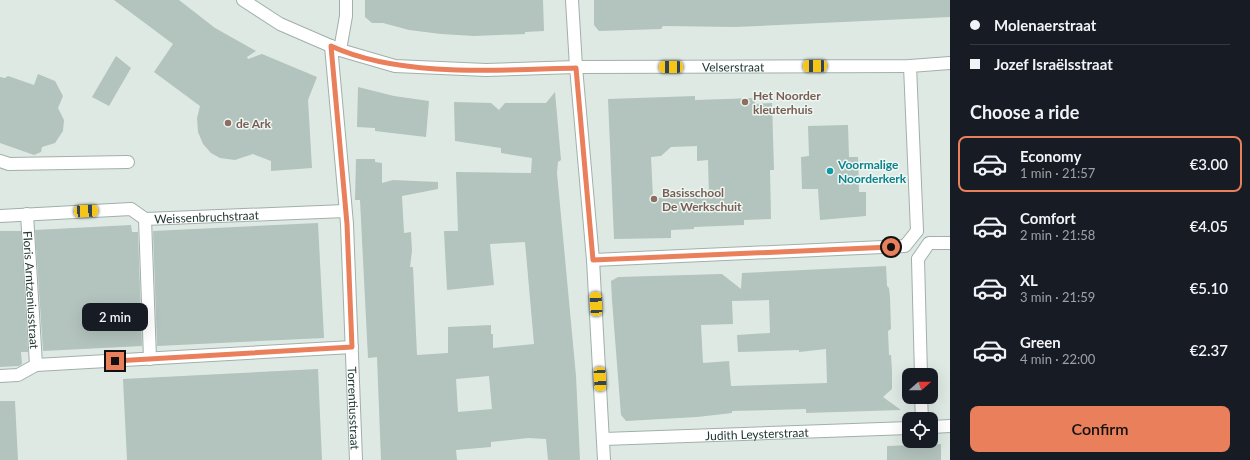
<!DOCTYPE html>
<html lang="en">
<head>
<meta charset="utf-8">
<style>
  body { margin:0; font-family:Lato,sans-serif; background:#20242c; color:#f1f3f6; height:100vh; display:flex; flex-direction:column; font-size:15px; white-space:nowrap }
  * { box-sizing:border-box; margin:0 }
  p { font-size:13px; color:#9ea1a6 }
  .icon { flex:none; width:22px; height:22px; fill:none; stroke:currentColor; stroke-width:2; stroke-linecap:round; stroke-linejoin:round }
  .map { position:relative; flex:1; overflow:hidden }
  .side { display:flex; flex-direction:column; background:#171b24; width:300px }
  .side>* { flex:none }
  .hud { display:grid; align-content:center; height:88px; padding:0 20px; background:#171b24 }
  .needle { width:26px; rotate:70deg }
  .fabs { position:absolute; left:902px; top:368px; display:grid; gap:8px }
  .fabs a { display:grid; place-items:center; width:36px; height:36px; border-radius:8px; background:#171b24; box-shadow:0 4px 16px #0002; font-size:20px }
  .end { position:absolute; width:18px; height:18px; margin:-9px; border:5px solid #e97f5b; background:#111; box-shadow:0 0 0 2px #111 }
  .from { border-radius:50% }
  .bubble { position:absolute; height:28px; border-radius:8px; background:#171b24; box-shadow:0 4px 16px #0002; font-size:13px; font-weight:600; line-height:28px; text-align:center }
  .car { position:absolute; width:12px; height:24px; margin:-12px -6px; border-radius:5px; box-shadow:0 0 3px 1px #0007; background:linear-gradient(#f5c518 24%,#345 0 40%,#f5c518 0 76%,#345 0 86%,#f5c518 0) }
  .hud b { display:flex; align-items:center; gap:14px; height:38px; font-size:15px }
  .hud b+b { border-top:1px solid #363941 }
  .hud i { width:10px; height:10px; background:#f1f3f6 }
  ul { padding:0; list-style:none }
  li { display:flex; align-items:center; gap:12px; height:56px; margin:0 8px 6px; padding:0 12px; border:2px solid transparent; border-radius:8px }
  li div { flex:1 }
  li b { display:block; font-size:15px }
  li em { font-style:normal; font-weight:600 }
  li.current { border-color:#e97f5b }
  li>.icon { width:36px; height:36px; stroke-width:1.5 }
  h2 { padding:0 20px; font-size:18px; line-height:48px }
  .primary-button { display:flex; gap:8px; margin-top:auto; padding:8px 20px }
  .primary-button a { flex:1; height:46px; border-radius:8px; background:#e97f5b; color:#111; font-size:16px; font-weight:600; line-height:46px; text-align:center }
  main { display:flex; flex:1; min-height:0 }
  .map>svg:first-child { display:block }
  .building { fill:#b3c3bd; fill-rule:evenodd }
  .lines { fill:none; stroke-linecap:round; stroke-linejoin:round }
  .minor-casing { stroke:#a1b0ab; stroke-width:14 }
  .minor { stroke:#fff; stroke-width:12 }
  .route { stroke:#e97f5b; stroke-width:5 }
  .education-dot { fill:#8d6e63; stroke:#eef6f2; stroke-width:1.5 }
  .culture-dot { fill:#0f9aa8; stroke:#eef6f2; stroke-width:1.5 }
  .labels { text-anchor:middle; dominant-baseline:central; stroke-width:3; stroke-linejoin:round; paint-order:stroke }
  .street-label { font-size:12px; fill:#203731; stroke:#eef6f2 }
  .education-label { font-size:12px; font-weight:bold; fill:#785e54; stroke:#eef6f2; text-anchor:start }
  .culture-label { font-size:12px; font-weight:bold; fill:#0d838f; stroke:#eef6f2; text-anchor:start }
</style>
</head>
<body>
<main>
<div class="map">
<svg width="950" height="460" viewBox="0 0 950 460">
  <rect width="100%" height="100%" fill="#dee9e4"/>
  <!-- building -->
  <g class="building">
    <path d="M 114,0 L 179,0 L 215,28 L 256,51 L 247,57 L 248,59 L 262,54 L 317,77 L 308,100 L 312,168 L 271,171 L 271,161 L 253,154 L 235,160 L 220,158 L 211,153 L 203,144 L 198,132 L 197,118 L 200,106 L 154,72 L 173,44 Z"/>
    <path d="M 365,0 L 543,0 L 544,31 L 525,32 L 525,34 L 474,36 L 441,34 L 409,30 L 383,23 L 372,23 L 365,17 Z"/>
    <path d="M 594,0 L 950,0 L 950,17 L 736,27 L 663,26 L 661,29 L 599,31 L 594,25 Z"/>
    <path d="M 116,56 L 131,68 L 109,106 L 92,97 Z"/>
    <path d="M 38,74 L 55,81 L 63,96 L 58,108 L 64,120 L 63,131 L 55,143 L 42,147 L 41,152 L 34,155 L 0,143 L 0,77 L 5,78 L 8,76 L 34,85 Z"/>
    <path d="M 358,87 L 394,96 L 429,101 L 426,137 L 375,131 L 375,128 L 357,127 Z"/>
    <path d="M 555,92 L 561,160 L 558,162 L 557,173 L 576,376 L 580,460 L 548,460 L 546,439 L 528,438 L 491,442 L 491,447 L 456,450 L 457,460 L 381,460 L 377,357 L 368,358 L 360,200 L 355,200 L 356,159 L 375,159 L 375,162 L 382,163 L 382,183 L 393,180 L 438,182 L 438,189 L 402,196 L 404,233 L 411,232 L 412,251 L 410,267 L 413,267 L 417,355 L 448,353 L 448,327 L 491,325 L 491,334 L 493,334 L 493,348 L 534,344 L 525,242 L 490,244 L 494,285 L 447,290 L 444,231 L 458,231 L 456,172 L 531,173 L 532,158 L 501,153 L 501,148 L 455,141 L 454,102 L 491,103 L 499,110 L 505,103 L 546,103 ZM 489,376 L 492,409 L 458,412 L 456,379 Z"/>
    <path d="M 695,96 L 695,100 L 755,98 L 755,104 L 772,103 L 774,170 L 770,170 L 771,219 L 744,220 L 744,225 L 694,227 L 694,229 L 671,230 L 671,238 L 614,239 L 608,99 ZM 697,146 L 697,161 L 708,160 L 709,196 L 653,198 L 651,157 L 661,156 L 671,147 Z"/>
    <path d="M 848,125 L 849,157 L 858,157 L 859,192 L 866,192 L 866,216 L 820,220 L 818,189 L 802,189 L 801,157 L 809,156 L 808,126 Z"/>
    <path d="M 318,223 L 324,338 L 157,346 L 153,231 Z"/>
    <path d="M 131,225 L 132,232 L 138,232 L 142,346 L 43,351 L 35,230 Z"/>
    <path d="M 0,231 L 21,231 L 28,352 L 21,352 L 22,364 L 19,366 L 0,367 Z"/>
    <path d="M 886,266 L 887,286 L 889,288 L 890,297 L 891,329 L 888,331 L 889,355 L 891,355 L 892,371 L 892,389 L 883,397 L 901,410 L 806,413 L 806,409 L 732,411 L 732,413 L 697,417 L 626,421 L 621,415 L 612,300 L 611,281 L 618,277 L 722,274 L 741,289 L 742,273 ZM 769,300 L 770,333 L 737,335 L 738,352 L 799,350 L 799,352 L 826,349 L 827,383 L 731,386 L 729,361 L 703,363 L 701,325 L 733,324 L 732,301 Z"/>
    <path d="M 318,369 L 322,460 L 127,460 L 123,379 Z"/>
    <path d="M 0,401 L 15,401 L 18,460 L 0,460 Z"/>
    <path d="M 941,444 L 941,460 L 887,460 L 887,446 Z"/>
  </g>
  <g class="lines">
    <!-- minor casing -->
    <g class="minor-casing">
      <g id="minor">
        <path id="s1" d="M 243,0 L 280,24 L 340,50 L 395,66 L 486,70 L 576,67 L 910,66 L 950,63"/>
        <path d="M 572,0 L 576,67 L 593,260 L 604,460"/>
        <path id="s2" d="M 331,46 L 347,224 L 356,460"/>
        <path d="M 340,50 L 346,16 L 346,0"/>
        <path d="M 910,66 L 917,231"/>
        <path d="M 0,161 L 9,164 L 128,162"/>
        <path id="s3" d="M 27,214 L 36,365"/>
        <path id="s4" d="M 0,216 L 131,209 L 145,219 L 345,211"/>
        <path d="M 145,219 L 150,359"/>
        <path d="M 918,259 L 921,375"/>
        <path d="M 918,259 L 929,243 L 950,243"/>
        <path d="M 593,260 L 905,246 L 917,231"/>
        <path d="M 0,376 L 18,375 L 36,365 L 352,347"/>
        <path d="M 921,397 L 922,419"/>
        <path d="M 931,427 L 950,426"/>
        <path id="s5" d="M 604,439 L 909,428"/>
      </g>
    </g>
    <!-- minor -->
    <use href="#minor" class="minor"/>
  </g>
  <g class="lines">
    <!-- route -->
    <path class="route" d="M 115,361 L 352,347 L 347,224 L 331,46 C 400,78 501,70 576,68 L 593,260 L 891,247"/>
  </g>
  <!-- markers -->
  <g class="education-dot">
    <circle cx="745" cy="102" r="4"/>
    <circle cx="228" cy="123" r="4"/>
    <circle cx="654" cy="199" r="4"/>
  </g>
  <circle class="culture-dot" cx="830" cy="171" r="4"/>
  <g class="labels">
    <!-- street labels -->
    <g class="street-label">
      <text stroke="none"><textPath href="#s1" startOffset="505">Velserstraat</textPath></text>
      <text stroke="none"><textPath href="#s4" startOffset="210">Weissenbruchstraat</textPath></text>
      <text stroke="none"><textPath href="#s3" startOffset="76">Floris Arntzeniusstraat</textPath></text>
      <text stroke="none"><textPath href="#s2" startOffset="363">Torrentiusstraat</textPath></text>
      <text stroke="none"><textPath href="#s5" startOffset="153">Judith Leysterstraat</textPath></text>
    </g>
    <!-- education labels -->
    <g class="education-label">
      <text x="753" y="95">Het Noorder<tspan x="753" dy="14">kleuterhuis</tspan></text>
      <text x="236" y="123">de Ark</text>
      <text x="662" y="192">Basisschool<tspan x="662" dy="14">De Werkschuit</tspan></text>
    </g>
    <!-- culture labels -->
    <g class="culture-label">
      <text x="838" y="164">Voormalige<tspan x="838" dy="14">Noorderkerk</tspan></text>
    </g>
  </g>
</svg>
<div class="fabs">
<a><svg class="needle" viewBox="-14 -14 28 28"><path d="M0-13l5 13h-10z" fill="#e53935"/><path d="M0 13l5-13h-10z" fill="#9ea1a6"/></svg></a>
<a><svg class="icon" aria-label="locate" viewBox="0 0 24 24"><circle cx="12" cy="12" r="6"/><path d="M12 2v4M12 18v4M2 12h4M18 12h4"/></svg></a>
</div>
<i class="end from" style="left:891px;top:247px"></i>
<i class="end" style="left:115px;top:361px"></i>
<div class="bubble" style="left:82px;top:303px;width:66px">2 min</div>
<i class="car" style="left:815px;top:66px;rotate:270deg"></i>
<i class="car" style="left:671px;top:67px;rotate:270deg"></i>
<i class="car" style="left:86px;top:211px;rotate:87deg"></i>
<i class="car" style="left:596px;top:304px;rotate:357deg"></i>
<i class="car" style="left:600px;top:379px;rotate:177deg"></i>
</div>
<section class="side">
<div class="hud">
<b><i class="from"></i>Molenaerstraat</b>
<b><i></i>Jozef Israëlsstraat</b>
</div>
<h2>Choose a ride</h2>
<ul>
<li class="current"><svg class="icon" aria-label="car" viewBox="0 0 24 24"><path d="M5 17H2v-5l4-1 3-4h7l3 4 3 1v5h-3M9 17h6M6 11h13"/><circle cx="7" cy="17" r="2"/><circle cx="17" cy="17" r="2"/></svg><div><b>Economy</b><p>1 min · 21:57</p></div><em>€3.00</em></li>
<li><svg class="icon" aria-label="car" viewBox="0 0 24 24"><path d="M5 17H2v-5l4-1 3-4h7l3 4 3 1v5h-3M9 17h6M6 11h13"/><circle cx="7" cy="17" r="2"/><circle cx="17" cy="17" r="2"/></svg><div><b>Comfort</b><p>2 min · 21:58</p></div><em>€4.05</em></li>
<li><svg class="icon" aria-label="car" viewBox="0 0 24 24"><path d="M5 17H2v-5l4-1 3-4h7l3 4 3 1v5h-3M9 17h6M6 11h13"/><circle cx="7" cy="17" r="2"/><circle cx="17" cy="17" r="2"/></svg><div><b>XL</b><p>3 min · 21:59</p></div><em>€5.10</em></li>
<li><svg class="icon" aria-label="car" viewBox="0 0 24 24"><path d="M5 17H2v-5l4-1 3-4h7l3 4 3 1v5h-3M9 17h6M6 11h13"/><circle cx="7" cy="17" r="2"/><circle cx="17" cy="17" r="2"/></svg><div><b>Green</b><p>4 min · 22:00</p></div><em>€2.37</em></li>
</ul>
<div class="primary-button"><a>Confirm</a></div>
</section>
</main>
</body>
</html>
